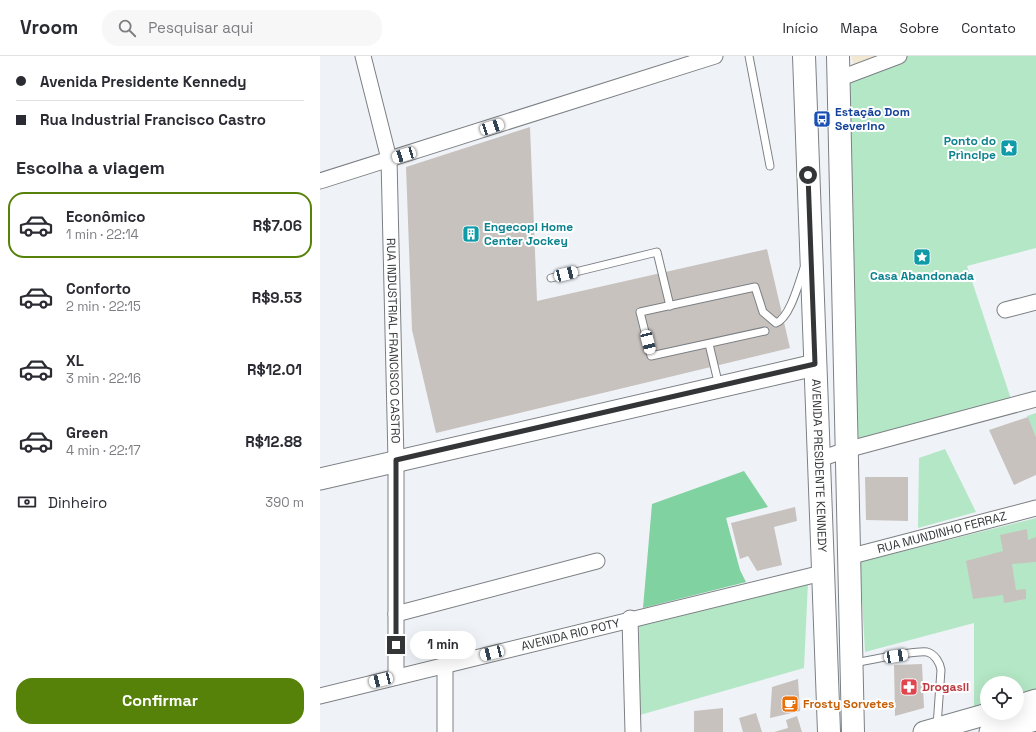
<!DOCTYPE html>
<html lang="pt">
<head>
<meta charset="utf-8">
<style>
  body { margin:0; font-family:"Space Grotesk",sans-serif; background:#f7f7f7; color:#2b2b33; height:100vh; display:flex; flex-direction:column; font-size:15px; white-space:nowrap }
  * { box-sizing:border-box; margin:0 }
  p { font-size:13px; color:#7c7c81 }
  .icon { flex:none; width:22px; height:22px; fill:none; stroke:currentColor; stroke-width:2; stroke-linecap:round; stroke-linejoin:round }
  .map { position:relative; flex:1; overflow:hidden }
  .drawer { display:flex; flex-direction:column; background:#fff; width:320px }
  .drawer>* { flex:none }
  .top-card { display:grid; align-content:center; height:88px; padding:0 16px; background:#fff }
  .fabs { position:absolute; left:660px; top:620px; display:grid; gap:8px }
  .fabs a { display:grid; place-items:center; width:44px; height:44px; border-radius:50%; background:#fff; box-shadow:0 4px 16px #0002; font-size:20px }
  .end { position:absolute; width:18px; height:18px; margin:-9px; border:5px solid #333537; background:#fff; box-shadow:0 0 0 2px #fff }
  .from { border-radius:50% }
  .bubble { position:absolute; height:28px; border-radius:14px; background:#fff; box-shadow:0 4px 16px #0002; font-size:13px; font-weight:700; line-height:28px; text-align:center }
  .car { position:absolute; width:12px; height:24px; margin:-12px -6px; border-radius:5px; box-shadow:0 0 3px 1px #0007; background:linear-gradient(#fff 24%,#345 0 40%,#fff 0 76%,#345 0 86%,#fff 0) }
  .top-card b { display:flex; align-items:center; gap:14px; height:38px; font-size:15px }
  .top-card b+b { border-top:1px solid #e1e1e2 }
  .top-card i { width:10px; height:10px; background:#2b2b33 }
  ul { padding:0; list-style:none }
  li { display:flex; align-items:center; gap:12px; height:66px; margin:0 8px 6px; padding:0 8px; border:2px solid transparent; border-radius:16px }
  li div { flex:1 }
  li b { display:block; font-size:15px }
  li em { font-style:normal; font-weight:700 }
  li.active { border-color:#57820a }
  li>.icon { width:36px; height:36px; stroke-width:1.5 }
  h2 { padding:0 16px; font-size:18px; line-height:48px }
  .pay { display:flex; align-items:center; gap:10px; height:44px; padding:0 16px; font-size:15px }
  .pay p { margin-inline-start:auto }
  .action { display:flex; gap:8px; margin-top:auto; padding:8px 16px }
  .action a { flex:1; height:46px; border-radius:16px; background:#57820a; color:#fff; font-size:16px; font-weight:700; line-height:46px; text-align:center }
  header { display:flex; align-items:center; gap:24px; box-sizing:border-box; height:56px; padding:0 20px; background:#fff; border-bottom:1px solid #e1e1e2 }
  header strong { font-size:19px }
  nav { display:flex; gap:22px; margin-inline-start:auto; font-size:14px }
  .search { width:280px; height:36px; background:#f7f7f7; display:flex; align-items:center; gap:10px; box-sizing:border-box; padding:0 14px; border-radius:16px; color:#7c7c81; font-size:15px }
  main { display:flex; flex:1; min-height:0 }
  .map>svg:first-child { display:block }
  .education { fill:#f1e8d3 }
  .green { fill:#b4e7c6 }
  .forest { fill:#80d2a0 }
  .building { fill:#c8c2bf }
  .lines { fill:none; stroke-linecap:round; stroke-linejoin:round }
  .lane-casing { stroke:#7c8084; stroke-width:9 }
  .street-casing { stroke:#7c8084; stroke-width:17 }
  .secondary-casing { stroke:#7c8084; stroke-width:23 }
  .primary-casing { stroke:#7c8084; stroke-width:24 }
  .lane { stroke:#fff; stroke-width:7 }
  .street { stroke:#fff; stroke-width:15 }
  .secondary { stroke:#fff; stroke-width:21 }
  .primary { stroke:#fff; stroke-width:22 }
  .route { stroke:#333537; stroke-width:5 }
  .labels { text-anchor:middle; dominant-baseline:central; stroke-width:4; stroke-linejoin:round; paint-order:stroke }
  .transit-label { font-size:12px; font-weight:bold; fill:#164399; stroke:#fff; text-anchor:start }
  .culture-label { font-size:12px; font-weight:bold; fill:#0d838f; stroke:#fff; text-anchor:end }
  .street-label { font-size:12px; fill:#333537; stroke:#fff }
  .health-label { font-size:12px; font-weight:bold; fill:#be3a42; stroke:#fff; text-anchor:start }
  .food-label { font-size:12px; font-weight:bold; fill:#c56008; stroke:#fff; text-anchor:start }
</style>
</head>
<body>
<header>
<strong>Vroom</strong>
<div class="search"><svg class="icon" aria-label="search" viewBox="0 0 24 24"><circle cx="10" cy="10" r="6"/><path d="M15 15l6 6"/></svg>Pesquisar aqui</div>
<nav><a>Início</a><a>Mapa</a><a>Sobre</a><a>Contato</a></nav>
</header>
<main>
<section class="drawer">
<div class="top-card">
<b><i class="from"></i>Avenida Presidente Kennedy</b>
<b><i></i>Rua Industrial Francisco Castro</b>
</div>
<h2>Escolha a viagem</h2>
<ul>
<li class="active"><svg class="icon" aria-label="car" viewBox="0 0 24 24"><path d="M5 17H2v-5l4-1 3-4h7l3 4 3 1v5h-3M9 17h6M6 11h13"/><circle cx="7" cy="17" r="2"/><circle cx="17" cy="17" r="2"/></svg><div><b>Econômico</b><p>1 min · 22:14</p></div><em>R$7.06</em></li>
<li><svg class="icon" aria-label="car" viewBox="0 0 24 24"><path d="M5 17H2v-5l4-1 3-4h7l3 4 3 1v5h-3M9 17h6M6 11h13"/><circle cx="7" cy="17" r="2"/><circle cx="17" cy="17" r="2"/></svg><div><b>Conforto</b><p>2 min · 22:15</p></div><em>R$9.53</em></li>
<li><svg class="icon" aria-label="car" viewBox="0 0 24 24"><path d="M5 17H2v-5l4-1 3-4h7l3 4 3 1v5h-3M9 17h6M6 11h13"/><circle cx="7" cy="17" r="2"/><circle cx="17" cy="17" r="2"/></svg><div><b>XL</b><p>3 min · 22:16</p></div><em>R$12.01</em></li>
<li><svg class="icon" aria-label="car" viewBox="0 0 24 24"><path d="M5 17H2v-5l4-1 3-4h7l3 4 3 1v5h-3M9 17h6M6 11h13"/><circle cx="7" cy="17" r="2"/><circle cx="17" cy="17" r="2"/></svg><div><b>Green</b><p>4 min · 22:17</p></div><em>R$12.88</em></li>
</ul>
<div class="pay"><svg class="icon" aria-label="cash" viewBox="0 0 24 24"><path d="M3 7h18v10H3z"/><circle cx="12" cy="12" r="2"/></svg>Dinheiro<p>390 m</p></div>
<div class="action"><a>Confirmar</a></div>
</section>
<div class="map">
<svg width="716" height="676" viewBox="0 0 716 676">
  <rect width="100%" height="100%" fill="#eff3f8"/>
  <!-- education -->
  <path class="education" d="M 531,0 L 566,0 L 534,10 Z"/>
  <!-- green -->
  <g class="green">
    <path d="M 579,0 L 716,0 L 716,192 L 647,210 L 691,343 L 526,394 L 518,23 Z"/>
    <path d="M 716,357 L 716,381 L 707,360 Z"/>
    <path d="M 625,393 L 656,456 L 598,472 L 599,402 Z"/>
    <path d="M 716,462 L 716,635 L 697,640 L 697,627 L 667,627 L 667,648 L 654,652 L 654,567 L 545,596 L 540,506 Z"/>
    <path d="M 488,526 L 484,612 L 320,659 L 319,568 Z"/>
  </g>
  <!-- forest -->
  <path class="forest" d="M 424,415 L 448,451 L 406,462 L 420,514 L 426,526 L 323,552 L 332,448 Z"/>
  <!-- building -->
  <g class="building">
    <path d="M 210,71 L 217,245 L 447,193 L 470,292 L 116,377 L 92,274 L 86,111 Z"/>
    <path d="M 708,361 L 716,381 L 716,419 L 694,429 L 669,374 Z"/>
    <path d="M 545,421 L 588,421 L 588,465 L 546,464 Z"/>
    <path d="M 475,451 L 477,465 L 454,471 L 462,509 L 437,515 L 428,500 L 420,503 L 411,467 Z"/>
    <path d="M 707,473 L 708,484 L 716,481 L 716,506 L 692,508 L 696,534 L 706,533 L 706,543 L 684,547 L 683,539 L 653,543 L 646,505 L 683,495 L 680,479 Z"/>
    <path d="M 602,608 L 604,652 L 575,660 L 574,609 Z"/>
    <path d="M 478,623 L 480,655 L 450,662 L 452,631 Z"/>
    <path d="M 403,652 L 403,676 L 374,676 L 374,655 Z"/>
    <path d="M 436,657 L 442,676 L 423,676 L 419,662 Z"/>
    <path d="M 477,660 L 482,676 L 454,676 L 468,672 L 466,664 Z"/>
  </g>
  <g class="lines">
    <!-- lane casing -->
    <g class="lane-casing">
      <g id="lane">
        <path d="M 429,0 L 450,110"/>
        <path d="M 231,222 L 337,196 L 350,250"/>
        <path d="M 445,275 L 331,300 L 320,256 L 435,231 L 443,256 L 456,267 C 470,262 479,226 484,212"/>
        <path d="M 389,288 L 399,330"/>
        <path d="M 533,607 C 549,605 593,594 607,596 C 615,598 620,607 621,614 L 617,670"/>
      </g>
    </g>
    <!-- street casing -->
    <g class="street-casing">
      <g id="street">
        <path id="s1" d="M 43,0 L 69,103 L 76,404 L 76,621"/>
        <path d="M 518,23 L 579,0"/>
        <path d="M 0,125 L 395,0"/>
        <path d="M 685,254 L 716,246"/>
        <path d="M 500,403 L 526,394 L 716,343"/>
        <path id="s2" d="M 528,501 L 716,452"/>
        <path d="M 76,558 L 277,505"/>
        <path d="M 310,562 L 313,676"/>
        <path id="s3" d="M 0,640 L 502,517"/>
        <path d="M 125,676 L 125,609"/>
      </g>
    </g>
    <!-- secondary casing -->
    <g class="secondary-casing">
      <g id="secondary">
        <path d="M 0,423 L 495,309"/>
        <path d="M 697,650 L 716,644"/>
        <path d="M 604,676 L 671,657"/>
        <path d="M 670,676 L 716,664"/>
      </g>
    </g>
    <!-- primary casing -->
    <g class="primary-casing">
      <g id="primary">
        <path id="s4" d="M 484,0 L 509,676"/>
        <path d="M 518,0 L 533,676"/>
      </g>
    </g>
    <!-- lane -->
    <use href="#lane" class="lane"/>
    <!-- street -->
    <use href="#street" class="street"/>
    <!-- secondary -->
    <use href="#secondary" class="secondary"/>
    <!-- primary -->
    <use href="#primary" class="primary"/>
  </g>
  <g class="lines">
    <!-- route -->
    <path class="route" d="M 76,589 L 76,404 L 495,308 L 488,119"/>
  </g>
  <!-- icons -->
  <defs>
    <g id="bus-square" transform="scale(0.9)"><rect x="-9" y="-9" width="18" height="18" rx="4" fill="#1a4fb4" stroke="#fff"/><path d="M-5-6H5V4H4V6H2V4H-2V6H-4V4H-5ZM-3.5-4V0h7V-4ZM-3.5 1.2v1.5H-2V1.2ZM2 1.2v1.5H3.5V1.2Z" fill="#fff"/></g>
    <g id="sight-square" transform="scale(0.9)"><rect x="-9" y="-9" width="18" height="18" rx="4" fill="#0f9aa8" stroke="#fff"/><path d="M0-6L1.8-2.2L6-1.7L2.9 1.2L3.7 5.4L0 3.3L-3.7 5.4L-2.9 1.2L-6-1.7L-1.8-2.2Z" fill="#fff"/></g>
    <g id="building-square" transform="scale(0.9)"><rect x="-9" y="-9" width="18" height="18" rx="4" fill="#0f9aa8" stroke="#fff"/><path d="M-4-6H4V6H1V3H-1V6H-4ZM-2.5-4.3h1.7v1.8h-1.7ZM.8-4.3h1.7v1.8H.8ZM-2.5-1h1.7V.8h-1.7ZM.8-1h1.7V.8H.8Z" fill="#fff"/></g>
    <g id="pharmacy-square" transform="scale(0.9)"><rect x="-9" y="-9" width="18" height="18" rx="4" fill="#e0444e" stroke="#fff"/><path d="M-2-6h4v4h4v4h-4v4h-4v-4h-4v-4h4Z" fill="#fff"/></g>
    <g id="cafe-square" transform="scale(0.9)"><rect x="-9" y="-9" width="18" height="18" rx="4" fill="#e8710a" stroke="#fff"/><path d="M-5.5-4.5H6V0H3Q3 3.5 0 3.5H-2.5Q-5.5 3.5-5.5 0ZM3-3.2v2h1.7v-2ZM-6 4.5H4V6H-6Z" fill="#fff"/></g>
  </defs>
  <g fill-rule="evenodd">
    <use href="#bus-square" x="502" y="63"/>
    <use href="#sight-square" x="689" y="92"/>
    <use href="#building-square" x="151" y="178"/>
    <use href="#sight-square" x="602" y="201"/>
    <use href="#pharmacy-square" x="589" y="631"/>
    <use href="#cafe-square" x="470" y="648"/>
  </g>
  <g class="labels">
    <!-- transit labels -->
    <g class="transit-label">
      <text x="515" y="56">Estação Dom<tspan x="515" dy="14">Severino</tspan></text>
    </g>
    <!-- culture labels -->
    <g class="culture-label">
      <text x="676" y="85">Ponto do<tspan x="676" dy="14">Prìncipe</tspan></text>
      <text x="164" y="171" text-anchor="start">Engecopi Home<tspan x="164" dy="14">Center Jockey</tspan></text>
      <text x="602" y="220" text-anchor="middle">Casa Abandonada</text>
    </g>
    <!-- street labels -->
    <g class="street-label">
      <text stroke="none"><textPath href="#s1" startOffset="288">RUA INDUSTRIAL FRANCISCO CASTRO</textPath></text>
      <text stroke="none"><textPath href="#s4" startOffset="410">AVENIDA PRESIDENTE KENNEDY</textPath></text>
      <text stroke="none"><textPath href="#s2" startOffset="97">RUA MUNDINHO FERRAZ</textPath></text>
      <text stroke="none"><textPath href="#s3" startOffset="258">AVENIDA RIO POTY</textPath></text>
    </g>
    <!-- health labels -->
    <g class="health-label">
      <text x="602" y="631">Drogasil</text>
    </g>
    <!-- food labels -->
    <g class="food-label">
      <text x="483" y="648">Frosty Sorvetes</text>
    </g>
  </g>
</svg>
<div class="fabs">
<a><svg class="icon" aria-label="locate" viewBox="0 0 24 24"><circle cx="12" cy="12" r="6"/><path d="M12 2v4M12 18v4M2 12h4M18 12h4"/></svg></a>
</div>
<i class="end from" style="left:488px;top:119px"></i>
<i class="end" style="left:76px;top:589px"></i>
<div class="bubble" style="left:90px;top:575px;width:66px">1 min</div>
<i class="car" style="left:172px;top:71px;rotate:72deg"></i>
<i class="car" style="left:84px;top:99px;rotate:253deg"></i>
<i class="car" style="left:246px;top:218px;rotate:76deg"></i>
<i class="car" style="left:328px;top:286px;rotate:166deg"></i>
<i class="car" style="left:172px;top:597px;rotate:256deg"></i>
<i class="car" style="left:576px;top:600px;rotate:81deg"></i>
<i class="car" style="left:61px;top:624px;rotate:256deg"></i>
</div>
</main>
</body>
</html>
